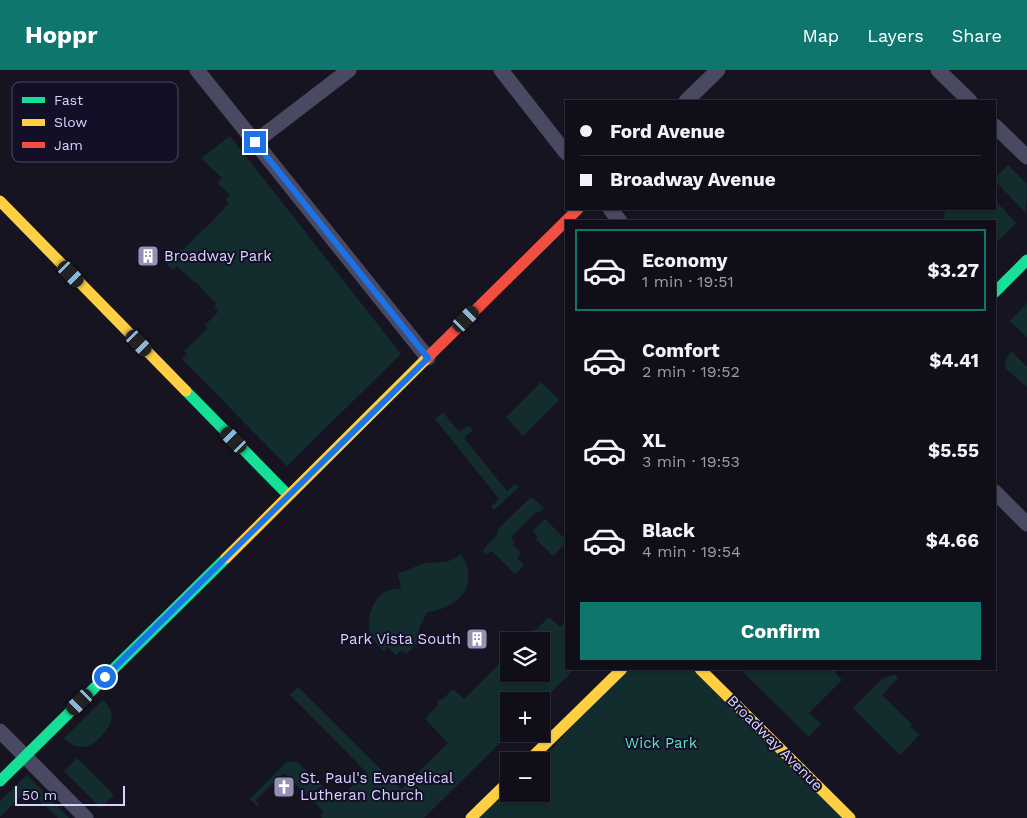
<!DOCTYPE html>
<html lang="en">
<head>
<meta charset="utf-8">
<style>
  body { margin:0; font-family:"Work Sans",sans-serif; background:#191822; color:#f1f3f6; height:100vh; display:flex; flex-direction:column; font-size:19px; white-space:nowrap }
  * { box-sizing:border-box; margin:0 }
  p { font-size:16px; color:#9c9ca2 }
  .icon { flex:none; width:28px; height:28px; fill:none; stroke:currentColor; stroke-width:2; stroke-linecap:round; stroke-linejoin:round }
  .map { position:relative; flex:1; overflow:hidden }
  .drawer { position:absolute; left:565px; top:150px; width:431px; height:450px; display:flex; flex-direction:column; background:#100f19; border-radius:0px; box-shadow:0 1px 4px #0004,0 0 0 1px #302f38 }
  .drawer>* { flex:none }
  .hud { position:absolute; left:565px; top:30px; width:431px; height:110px; border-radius:0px; box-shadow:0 1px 4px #0004,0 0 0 1px #302f38; display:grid; align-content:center; height:110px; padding:0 15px; background:#100f19 }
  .controls { position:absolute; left:500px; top:562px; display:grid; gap:10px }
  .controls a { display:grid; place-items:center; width:50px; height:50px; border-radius:0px; background:#100f19; box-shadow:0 1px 4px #0004,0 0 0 1px #302f38; font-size:25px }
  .scale { position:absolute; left:15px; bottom:12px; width:110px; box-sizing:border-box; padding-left:5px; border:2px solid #d9d4ff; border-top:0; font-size:14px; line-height:18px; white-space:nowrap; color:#d9d4ff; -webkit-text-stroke:4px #130f26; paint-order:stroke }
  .end { position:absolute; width:22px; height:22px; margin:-11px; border:6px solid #1a73e8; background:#fff; box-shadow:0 0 0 2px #fff }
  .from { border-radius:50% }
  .car { position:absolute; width:15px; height:30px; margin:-15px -8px; border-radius:6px; box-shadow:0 0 4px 1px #0007; background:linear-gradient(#222 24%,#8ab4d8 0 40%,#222 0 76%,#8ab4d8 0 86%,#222 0) }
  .hud b { display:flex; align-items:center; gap:18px; height:48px; font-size:19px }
  .hud b+b { border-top:1px solid #302f38 }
  .hud i { width:12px; height:12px; background:#f1f3f6 }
  ul { padding:9px 0 0; list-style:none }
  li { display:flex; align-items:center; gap:15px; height:82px; margin:0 10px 8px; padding:0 5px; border:2px solid transparent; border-radius:0px }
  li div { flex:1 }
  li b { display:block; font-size:19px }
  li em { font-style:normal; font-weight:700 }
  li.current { border-color:#0f766e }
  li>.icon { width:45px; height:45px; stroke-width:1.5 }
  .primary-button { display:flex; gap:10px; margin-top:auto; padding:10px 15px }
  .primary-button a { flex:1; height:58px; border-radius:0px; background:#0f766e; color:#fff; font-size:20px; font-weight:700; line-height:58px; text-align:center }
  header { display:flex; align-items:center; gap:30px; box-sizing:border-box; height:70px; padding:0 25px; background:#0f766e; color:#fff }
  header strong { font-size:24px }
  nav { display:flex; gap:28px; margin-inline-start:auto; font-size:18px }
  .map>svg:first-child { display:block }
  .green { fill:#132c2d }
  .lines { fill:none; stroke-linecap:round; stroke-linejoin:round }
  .street { stroke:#4a4962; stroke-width:15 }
  .fast { stroke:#16e098; stroke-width:11 }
  .slow { stroke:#ffcf43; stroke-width:11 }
  .jam { stroke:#f24e42; stroke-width:11 }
  .route { stroke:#1a73e8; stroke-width:6 }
  .labels { text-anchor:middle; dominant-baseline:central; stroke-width:4; stroke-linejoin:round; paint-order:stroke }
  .poi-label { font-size:15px; fill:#d9d4ff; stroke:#130f26; text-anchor:start }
  .park-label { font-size:15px; fill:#5fe0c0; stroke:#130f26 }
  .street-label { font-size:15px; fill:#d9d4ff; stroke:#130f26 }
  .key { fill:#130f26; stroke:#4e4a67; stroke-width:1 }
  .key-label { font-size:14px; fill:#d9d4ff }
</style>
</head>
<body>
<header>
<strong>Hoppr</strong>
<nav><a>Map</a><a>Layers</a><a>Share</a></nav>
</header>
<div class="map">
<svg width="1027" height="748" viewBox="0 0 1027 748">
  <rect width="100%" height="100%" fill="#161421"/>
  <!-- green -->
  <g class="green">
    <path d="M 230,66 L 401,284 L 287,396 L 182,289 L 187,284 L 184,281 L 208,258 L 205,255 L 218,242 L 214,237 L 216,234 L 196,212 L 194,212 L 177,196 L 173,200 L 167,194 L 181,179 L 183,180 L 204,158 L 205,159 L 229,133 L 226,130 L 230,125 L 217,113 L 222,108 L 201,88 Z"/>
    <path d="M 1008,95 L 1027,114 L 1026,143 L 995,111 L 995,108 Z"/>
    <path d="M 995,130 L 1016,153 L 995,174 L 995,151 L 944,151 L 945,139 L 995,139 Z"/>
    <path d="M 1027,233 L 1027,267 L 1010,251 Z"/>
    <path d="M 1011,281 L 1027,297 L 1027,317 L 1005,298 L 1006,289 Z"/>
    <path d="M 541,312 L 559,330 L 523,366 L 506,347 Z"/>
    <path d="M 443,342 L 459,362 L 467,356 L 471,357 L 472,361 L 464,368 L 507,421 L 515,414 L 518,416 L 518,418 L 494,440 L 491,437 L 499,429 L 435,349 Z"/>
    <path d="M 530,428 L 534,429 L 544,438 L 538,443 L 536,442 L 511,467 L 515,472 L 513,475 L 521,483 L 517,488 L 524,495 L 515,504 L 492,481 L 486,485 L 483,480 L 496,466 L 499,458 Z"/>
    <path d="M 545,449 L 566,470 L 566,478 L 563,476 L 553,486 L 536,469 L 538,467 L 533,461 Z"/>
    <path d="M 461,484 C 464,490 468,497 468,503 C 471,527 447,540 427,542 C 424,551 414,564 419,572 L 406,584 L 402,580 L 396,585 L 388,577 L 384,582 C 379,576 372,570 370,563 C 366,548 373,529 386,521 C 390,519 397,519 401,519 L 398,503 C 406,501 414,497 422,494 C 438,490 447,496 461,484 Z"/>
    <path d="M 549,547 L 560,557 L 566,551 L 566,599 L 575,599 L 541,632 L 509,631 L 509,664 L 424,748 L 322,748 L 320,746 L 324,742 L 284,703 L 256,730 L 259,734 L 257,736 L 250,729 L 286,692 L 298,692 L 337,731 L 366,702 L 290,625 L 298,617 L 401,719 L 448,673 L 425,649 L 438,635 L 437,633 L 440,629 L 442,630 L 453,619 L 464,629 L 509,584 L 509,604 L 541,604 L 541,571 L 522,571 L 534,559 L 536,560 Z"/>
    <path d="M 622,599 L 700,599 L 850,748 L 471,748 L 509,724 L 541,724 L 541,691 Z"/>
    <path d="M 740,599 L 839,599 L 835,603 L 842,610 L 809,643 L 821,654 L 809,667 Z"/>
    <path d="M 895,604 L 898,608 L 882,625 L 912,654 L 910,656 L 919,665 L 900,685 L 853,638 L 882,609 Z"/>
    <path d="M 103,630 C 107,634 112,641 112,648 C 111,653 108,658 105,662 C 92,677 80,684 64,668 Z"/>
    <path d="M 77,688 L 114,725 L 101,738 L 64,701 Z"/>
    <path d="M 27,705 L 69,748 L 58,748 L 28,719 L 0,747 L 0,731 Z"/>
  </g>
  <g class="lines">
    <!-- street -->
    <g class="street">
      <path d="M 197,0 L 428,288"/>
      <path d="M 501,0 L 566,83"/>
      <path d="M 938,0 L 970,31"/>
      <path d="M 686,31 L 718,0"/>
      <path d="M 995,56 L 1027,87"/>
      <path d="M 255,72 L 349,0"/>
      <path d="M 610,139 L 620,151"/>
      <path d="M 995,422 L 1027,454"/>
      <path d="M 0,661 L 86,748"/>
    </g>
    <!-- fast -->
    <g class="fast">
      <path d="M 995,222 L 1027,190"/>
      <path d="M 186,321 L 288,425"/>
      <path d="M 0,711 L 226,488"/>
    </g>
    <!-- slow -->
    <g class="slow">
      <path d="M 0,131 L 186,321"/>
      <path d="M 226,488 L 428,287"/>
      <path d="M 700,599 L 850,748"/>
      <path d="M 528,691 L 622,599"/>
      <path d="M 471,748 L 509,711"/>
    </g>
    <!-- jam -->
    <path class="jam" d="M 428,287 L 578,139"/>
  </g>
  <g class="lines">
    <!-- route -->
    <path class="route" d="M 105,607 L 428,288 L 255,72"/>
  </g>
  <!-- icons -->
  <defs>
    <g id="building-square" transform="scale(1.125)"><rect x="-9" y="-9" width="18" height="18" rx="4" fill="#9591b1" stroke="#130f26"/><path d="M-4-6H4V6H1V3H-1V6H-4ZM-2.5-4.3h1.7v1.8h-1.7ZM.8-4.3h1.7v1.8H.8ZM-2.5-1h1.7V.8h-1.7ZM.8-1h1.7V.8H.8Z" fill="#fff"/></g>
    <g id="church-square" transform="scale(1.125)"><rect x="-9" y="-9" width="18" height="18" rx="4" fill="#9591b1" stroke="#130f26"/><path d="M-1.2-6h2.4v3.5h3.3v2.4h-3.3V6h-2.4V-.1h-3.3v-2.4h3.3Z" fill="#fff"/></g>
  </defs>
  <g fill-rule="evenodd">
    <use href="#building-square" x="148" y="186"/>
    <use href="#building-square" x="477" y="569"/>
    <use href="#church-square" x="284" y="717"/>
  </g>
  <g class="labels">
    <!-- poi labels -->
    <g class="poi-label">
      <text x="164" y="186">Broadway Park</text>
      <text x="461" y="569" text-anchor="end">Park Vista South</text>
      <text x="300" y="708">St. Paul's Evangelical<tspan x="300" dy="17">Lutheran Church</tspan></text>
    </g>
    <!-- park labels -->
    <g class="park-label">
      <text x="661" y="673">Wick Park</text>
    </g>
    <!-- street labels -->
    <g class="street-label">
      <text transform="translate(775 673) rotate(45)">Broadway Avenue</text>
    </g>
  </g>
  <!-- legend -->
  <rect x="12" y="12" width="166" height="80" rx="8" class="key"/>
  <rect x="22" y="27" width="23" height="6" fill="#16e098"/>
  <rect x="22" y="49" width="23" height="7" fill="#ffcf43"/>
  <rect x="22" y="72" width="23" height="6" fill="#f24e42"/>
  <g class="key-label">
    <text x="54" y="35">Fast</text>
    <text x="54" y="57">Slow</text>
    <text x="54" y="80">Jam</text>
  </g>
</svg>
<div class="controls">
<a><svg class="icon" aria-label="layers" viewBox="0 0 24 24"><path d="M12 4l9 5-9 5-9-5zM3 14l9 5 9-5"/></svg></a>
<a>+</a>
<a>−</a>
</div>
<div class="scale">50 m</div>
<i class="end from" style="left:105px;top:607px"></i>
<i class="end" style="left:255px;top:72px"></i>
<i class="car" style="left:71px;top:204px;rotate:136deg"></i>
<i class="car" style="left:466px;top:249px;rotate:45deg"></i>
<i class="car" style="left:139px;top:273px;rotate:136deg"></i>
<i class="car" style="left:234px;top:370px;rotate:316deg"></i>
<i class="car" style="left:80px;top:632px;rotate:225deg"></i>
<div class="hud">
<b><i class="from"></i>Ford Avenue</b>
<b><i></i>Broadway Avenue</b>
</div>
<section class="drawer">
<ul>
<li class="current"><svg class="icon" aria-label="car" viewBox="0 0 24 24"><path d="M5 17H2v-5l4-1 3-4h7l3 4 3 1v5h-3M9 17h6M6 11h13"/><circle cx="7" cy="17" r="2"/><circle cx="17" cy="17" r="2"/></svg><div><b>Economy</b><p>1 min · 19:51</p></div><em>$3.27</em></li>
<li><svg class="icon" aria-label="car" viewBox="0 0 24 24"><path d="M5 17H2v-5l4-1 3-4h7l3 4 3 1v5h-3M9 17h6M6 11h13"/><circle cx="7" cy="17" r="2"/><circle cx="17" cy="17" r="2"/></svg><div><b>Comfort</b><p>2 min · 19:52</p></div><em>$4.41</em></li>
<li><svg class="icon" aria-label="car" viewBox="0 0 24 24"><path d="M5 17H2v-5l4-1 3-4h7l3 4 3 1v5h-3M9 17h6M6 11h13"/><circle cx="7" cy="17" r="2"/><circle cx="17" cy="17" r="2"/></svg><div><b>XL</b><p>3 min · 19:53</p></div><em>$5.55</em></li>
<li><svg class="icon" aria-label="car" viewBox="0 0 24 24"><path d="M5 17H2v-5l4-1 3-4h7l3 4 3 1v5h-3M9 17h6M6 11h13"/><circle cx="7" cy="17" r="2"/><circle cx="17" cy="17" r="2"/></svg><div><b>Black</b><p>4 min · 19:54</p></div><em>$4.66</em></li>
</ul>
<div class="primary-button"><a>Confirm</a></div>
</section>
</div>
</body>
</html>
